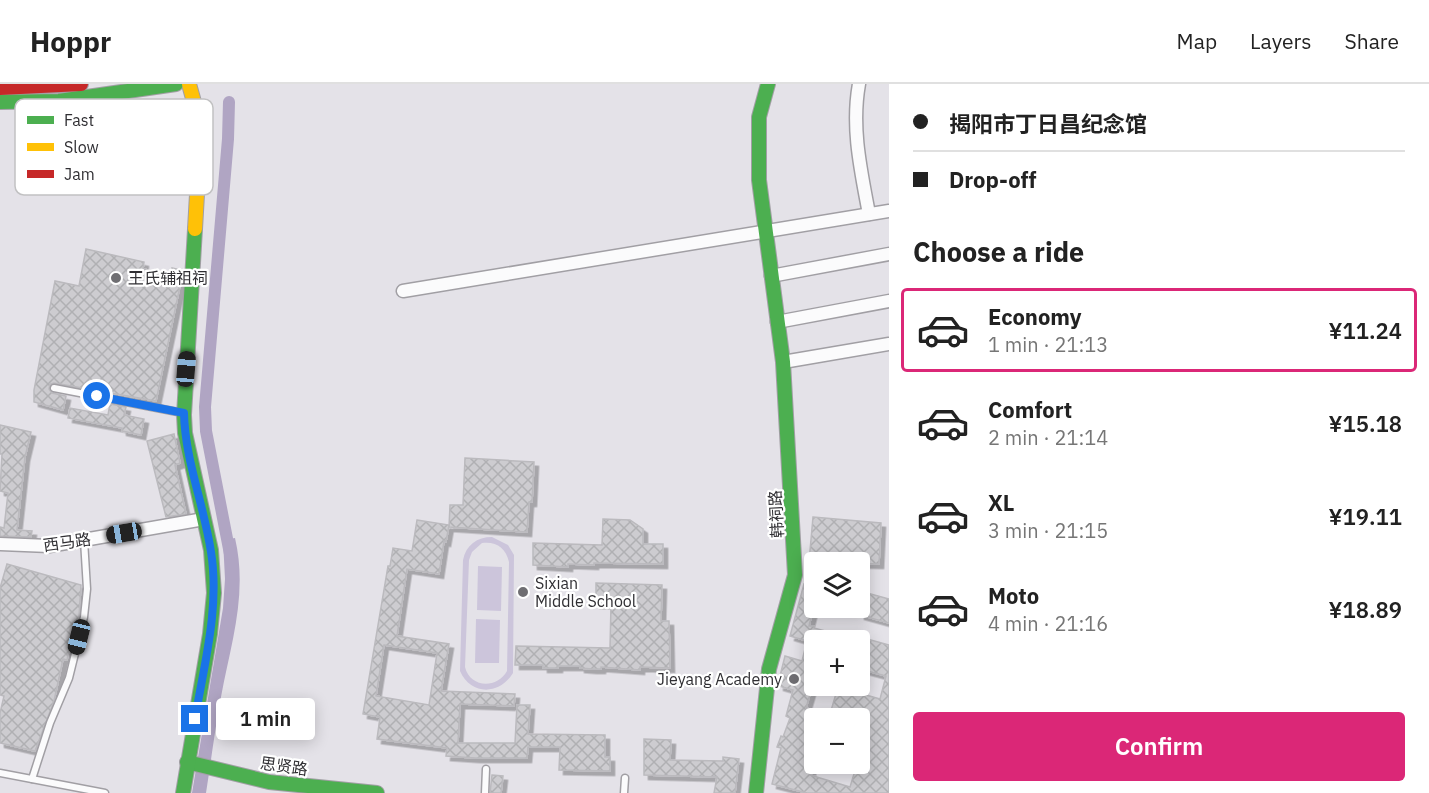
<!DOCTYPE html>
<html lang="en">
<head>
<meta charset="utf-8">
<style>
  body { margin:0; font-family:"IBM Plex Sans","Noto Sans SC",sans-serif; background:#f2f2f2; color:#222; height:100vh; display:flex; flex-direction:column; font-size:22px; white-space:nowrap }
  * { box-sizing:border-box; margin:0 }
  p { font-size:20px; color:#767676 }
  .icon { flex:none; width:33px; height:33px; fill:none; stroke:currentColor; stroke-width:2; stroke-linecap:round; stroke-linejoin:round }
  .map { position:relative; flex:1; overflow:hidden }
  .sheet { display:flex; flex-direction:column; background:#fff; width:540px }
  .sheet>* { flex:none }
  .top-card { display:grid; align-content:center; height:132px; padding:0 24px; background:#fff }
  .fabs { position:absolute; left:804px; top:468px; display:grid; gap:12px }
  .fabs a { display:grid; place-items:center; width:66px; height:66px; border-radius:6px; background:#fff; box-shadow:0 3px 15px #0003; font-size:30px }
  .end { position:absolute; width:27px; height:27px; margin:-14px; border:8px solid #1a73e8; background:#fff; box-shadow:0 0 0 3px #fff }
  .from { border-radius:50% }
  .bubble { position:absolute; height:42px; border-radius:6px; background:#fff; box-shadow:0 3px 15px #0003; font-size:20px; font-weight:600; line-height:42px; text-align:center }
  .car { position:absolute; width:18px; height:36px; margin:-18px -9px; border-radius:8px; box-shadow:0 0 4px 2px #0007; background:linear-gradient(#222 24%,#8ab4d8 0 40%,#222 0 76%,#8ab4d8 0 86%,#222 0) }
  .top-card b { display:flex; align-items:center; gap:21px; height:57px; font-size:22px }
  .top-card b+b { border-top:2px solid #e0e0e0 }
  .top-card i { width:15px; height:15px; background:#222 }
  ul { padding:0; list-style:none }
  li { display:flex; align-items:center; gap:18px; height:84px; margin:0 12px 9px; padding:0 12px; border:3px solid transparent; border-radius:6px }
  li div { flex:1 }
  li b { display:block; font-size:22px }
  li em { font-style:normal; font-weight:600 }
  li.current { border-color:#db2777 }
  li>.icon { width:54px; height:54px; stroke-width:1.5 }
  h2 { padding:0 24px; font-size:27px; line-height:72px }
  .button { display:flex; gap:12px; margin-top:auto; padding:12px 24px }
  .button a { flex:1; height:69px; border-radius:6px; background:#db2777; color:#fff; font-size:24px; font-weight:600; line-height:69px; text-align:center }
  header { display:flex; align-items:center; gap:36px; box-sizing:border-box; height:84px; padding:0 30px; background:#fff; border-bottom:2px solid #e0e0e0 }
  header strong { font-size:28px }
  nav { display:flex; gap:33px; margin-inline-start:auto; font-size:21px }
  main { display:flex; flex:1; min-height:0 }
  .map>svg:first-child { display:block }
  .pitch { fill:#ccc5db; fill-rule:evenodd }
  .water { fill:#b0a5c3 }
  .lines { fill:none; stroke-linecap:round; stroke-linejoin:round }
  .canal { stroke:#b0a5c3; stroke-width:12 }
  .building { fill:url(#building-cross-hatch); stroke:#bbbabe; stroke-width:1.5; fill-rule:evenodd; filter:url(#shadow) }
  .lane-casing { stroke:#a19fa4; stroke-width:9 }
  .street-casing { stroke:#a19fa4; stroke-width:15 }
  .fast-casing { stroke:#a19fa4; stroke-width:16 }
  .slow-casing { stroke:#a19fa4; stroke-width:16 }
  .jam-casing { stroke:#a19fa4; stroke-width:16 }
  .lane { stroke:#fbfbfc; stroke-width:6 }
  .street { stroke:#fbfbfc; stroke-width:12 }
  .fast { stroke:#4caf50; stroke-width:14 }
  .slow { stroke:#ffc107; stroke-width:14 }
  .jam { stroke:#c62828; stroke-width:14 }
  .route { stroke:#1a73e8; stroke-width:8 }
  .poi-dot { fill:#6f6e72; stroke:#fff; stroke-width:2 }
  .labels { text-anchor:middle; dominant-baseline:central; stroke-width:4.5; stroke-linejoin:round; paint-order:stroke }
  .poi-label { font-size:16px; fill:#302f33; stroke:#fff; text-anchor:start }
  .street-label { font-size:16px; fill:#302f33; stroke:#fff }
  .key { fill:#fff; stroke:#c1c1c2; stroke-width:1.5 }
  .key-label { font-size:16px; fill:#302f33 }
</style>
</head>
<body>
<header>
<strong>Hoppr</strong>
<nav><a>Map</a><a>Layers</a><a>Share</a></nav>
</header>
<main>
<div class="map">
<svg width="889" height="709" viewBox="0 0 889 709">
  <defs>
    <pattern id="building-cross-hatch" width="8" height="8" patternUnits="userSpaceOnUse" patternTransform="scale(1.5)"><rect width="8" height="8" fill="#cdccd0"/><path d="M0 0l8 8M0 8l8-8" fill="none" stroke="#b0b0b3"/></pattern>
    <filter id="shadow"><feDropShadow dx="4.5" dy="4.5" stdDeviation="0" flood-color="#0004"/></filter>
  </defs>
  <rect width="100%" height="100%" fill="#e4e2e8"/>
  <!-- pitch -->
  <g class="pitch">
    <path d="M 492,453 L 508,461 L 514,471 L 513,589 C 500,611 471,612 460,587 L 463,476 C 466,461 477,453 492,453 ZM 482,459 C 496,457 506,464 509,478 L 507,587 C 497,605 470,604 465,583 L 469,476 L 472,468 Z"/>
    <path d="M 478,482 L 502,483 L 501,527 L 477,526 Z"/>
    <path d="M 476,535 L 500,536 L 499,579 L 475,579 Z"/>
  </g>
  <!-- water -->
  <path class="water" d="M 235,454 C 248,510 231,559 221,613 C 215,645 211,677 206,709 L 192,709 L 223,524 L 225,495 L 223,456 Z"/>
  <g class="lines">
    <!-- canal -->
    <path class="canal" d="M 229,18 L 228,55 L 205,323 L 206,347 L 230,470"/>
  </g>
  <!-- building -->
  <g class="building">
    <path d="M 86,165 L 144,178 L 143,185 L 171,190 L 172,184 L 181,186 L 180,202 L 156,317 L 54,299 L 50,300 L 49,305 L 52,309 L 66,312 L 63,326 L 34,318 L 34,306 L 55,197 L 79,202 Z"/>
    <path d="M 110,320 L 126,323 L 124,331 L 144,335 L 141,351 L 122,347 L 122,344 L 68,334 L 70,324 L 108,331 Z"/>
    <path d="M 0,341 L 31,348 L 25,373 L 17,446 L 32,447 L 31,453 L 0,452 L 0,443 L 4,444 L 8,409 L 0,407 L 2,370 L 0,370 Z"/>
    <path d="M 174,350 L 180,379 L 175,381 L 186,430 L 166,433 L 147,357 Z"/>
    <path d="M 465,374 L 534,378 L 532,418 L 529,418 L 527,448 L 449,443 L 450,421 L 463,421 Z"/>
    <path d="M 813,433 L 881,439 L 879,480 L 809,478 Z"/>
    <path d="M 603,435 L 630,436 L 643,445 L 643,460 L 663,460 L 663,480 L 594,479 L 594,481 L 568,480 L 568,483 L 533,481 L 533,459 L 602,461 Z"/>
    <path d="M 417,436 L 449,441 L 446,458 L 444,457 L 439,490 L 407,485 L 397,552 L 449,560 L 441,607 L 515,610 L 514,622 L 460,620 L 458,659 L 515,659 L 517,621 L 530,621 L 528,650 L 605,651 L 605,673 L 610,673 L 610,687 L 559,686 L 560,663 L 528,663 L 527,674 L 475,674 L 446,672 L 447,664 L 377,655 L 380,633 L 363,630 L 388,482 L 390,482 L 393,464 L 412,467 ZM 384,561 L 437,569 L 429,621 L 376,612 Z"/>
    <path d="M 7,480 L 81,501 L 79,532 L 73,556 L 71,556 L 67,576 L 63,575 L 54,617 L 35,667 L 0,659 L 0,629 L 4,612 L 0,611 L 0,504 Z"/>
    <path d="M 596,499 L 662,501 L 661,537 L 669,537 L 670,584 L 640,583 L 640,586 L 601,583 L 601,585 L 592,585 L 580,584 L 580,582 L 558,582 L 558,584 L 543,584 L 543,581 L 515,581 L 516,562 L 610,564 L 611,520 L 596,520 Z"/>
    <path d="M 804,500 L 814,503 L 814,522 L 809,542 L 814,542 L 814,544 L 829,548 L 826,556 L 814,556 L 814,597 L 806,624 L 830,630 L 838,603 L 880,615 L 886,592 L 860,585 L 860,553 L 889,561 L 889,709 L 807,709 L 772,700 L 781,664 L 777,663 L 781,652 L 783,653 L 790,634 L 786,632 L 793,606 L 779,602 L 780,592 L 785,572 L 802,577 L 807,557 L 790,552 ZM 814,634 L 860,634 L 860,649 L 865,650 L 860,671 L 860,680 L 857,680 L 850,703 L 810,691 L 814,674 Z"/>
    <path d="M 860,507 L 889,515 L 889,539 L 860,531 Z"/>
    <path d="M 644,655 L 671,656 L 670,676 L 723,677 L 723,673 L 739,675 L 735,709 L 714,709 L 717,693 L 644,691 Z"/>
    <path d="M 492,691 L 503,692 L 501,709 L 490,709 Z"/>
  </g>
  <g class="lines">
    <!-- lane casing -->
    <g class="lane-casing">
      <g id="lane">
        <path d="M 54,304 L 183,329"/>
        <path d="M 0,689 L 105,709"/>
        <path d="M 32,695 L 50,639 L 69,594 L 84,533 L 87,505 L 84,456"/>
        <path d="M 485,709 L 486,685"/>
        <path d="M 624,709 L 625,694"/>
      </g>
    </g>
    <!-- street casing -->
    <g class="street-casing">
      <g id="street">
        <path d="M 859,0 C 851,44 861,87 869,130"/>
        <path d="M 771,192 L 889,170"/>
        <path d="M 403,207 L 889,127"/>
        <path d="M 777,238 L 889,217"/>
        <path d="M 783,278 L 889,260"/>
        <path d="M 0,460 L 49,462 L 204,435"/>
      </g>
    </g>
    <!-- fast casing -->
    <g class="fast-casing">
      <g id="fast">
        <path d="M 0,18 L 59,17 L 176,0"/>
        <path d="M 187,678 L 269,698 L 377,709"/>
        <path d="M 183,709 L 210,550 L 214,509 L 211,466 L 185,349 L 184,331 L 195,145"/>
        <path d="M 756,709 L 769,585 L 795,491 L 783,278 L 759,96 L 759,33 L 768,0"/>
      </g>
    </g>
    <!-- slow casing -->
    <g class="slow-casing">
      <path id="slow" d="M 189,0 L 197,29 L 200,58 L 195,145"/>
    </g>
    <!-- jam casing -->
    <g class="jam-casing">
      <path id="jam" d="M 0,4 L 81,0"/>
    </g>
    <!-- lane -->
    <use href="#lane" class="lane"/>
    <!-- street -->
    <use href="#street" class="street"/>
    <!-- fast -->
    <use href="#fast" class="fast"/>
    <!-- slow -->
    <use href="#slow" class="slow"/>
    <!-- jam -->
    <use href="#jam" class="jam"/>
  </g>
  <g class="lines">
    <!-- route -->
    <path class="route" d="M 97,312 L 184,329 C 185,376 204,421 211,468 C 220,523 204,581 195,635"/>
  </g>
  <!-- markers -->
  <g class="poi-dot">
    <circle cx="116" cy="194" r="6"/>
    <circle cx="523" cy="508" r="6"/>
    <circle cx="794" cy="595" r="6"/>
  </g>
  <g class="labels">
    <!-- poi labels -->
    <g class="poi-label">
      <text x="128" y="194">王氏辅祖祠</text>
      <text x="535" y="499">Sixian<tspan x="535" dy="18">Middle School</tspan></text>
      <text x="782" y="595" text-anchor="end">Jieyang Academy</text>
    </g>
    <!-- street labels -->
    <g class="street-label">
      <text transform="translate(776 430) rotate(-93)">韩祠路</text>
      <text transform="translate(67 458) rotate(-8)">西马路</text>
      <text transform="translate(284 682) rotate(8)">思贤路</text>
    </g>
  </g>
  <!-- legend -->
  <rect x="15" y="15" width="198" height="96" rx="9" class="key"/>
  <rect x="27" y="32" width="27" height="8" fill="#4caf50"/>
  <rect x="27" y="59" width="27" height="8" fill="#ffc107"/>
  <rect x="27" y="86" width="27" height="8" fill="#c62828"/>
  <g class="key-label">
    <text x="64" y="42">Fast</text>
    <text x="64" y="69">Slow</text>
    <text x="64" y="96">Jam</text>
  </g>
</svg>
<div class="fabs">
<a><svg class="icon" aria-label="layers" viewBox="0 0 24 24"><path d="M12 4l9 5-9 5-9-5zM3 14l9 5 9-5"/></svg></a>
<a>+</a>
<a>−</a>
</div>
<i class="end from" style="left:97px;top:312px"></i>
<i class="end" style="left:195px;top:635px"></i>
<div class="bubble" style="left:216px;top:614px;width:99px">1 min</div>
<i class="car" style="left:186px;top:285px;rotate:5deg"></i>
<i class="car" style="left:124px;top:449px;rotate:260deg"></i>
<i class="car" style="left:79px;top:553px;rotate:194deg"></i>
</div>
<section class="sheet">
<div class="top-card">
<b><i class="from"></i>揭阳市丁日昌纪念馆</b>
<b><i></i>Drop-off</b>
</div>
<h2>Choose a ride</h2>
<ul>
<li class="current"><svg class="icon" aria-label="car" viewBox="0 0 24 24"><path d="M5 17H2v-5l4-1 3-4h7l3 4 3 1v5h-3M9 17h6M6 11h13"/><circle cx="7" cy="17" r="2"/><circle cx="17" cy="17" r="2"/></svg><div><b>Economy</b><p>1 min · 21:13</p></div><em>¥11.24</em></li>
<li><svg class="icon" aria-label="car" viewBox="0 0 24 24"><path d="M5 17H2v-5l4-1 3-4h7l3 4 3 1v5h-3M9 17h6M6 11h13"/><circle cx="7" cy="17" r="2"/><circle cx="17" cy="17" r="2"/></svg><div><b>Comfort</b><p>2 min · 21:14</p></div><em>¥15.18</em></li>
<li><svg class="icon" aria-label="car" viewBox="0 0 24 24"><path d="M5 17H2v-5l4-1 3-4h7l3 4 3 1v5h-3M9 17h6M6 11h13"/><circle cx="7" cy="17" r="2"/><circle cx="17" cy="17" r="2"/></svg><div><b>XL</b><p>3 min · 21:15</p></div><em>¥19.11</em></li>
<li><svg class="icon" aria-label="car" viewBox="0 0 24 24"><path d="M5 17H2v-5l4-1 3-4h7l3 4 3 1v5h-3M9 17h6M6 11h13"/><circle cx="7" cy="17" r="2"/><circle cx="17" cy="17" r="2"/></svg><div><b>Moto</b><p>4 min · 21:16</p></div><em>¥18.89</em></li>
</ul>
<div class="button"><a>Confirm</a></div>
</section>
</main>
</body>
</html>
